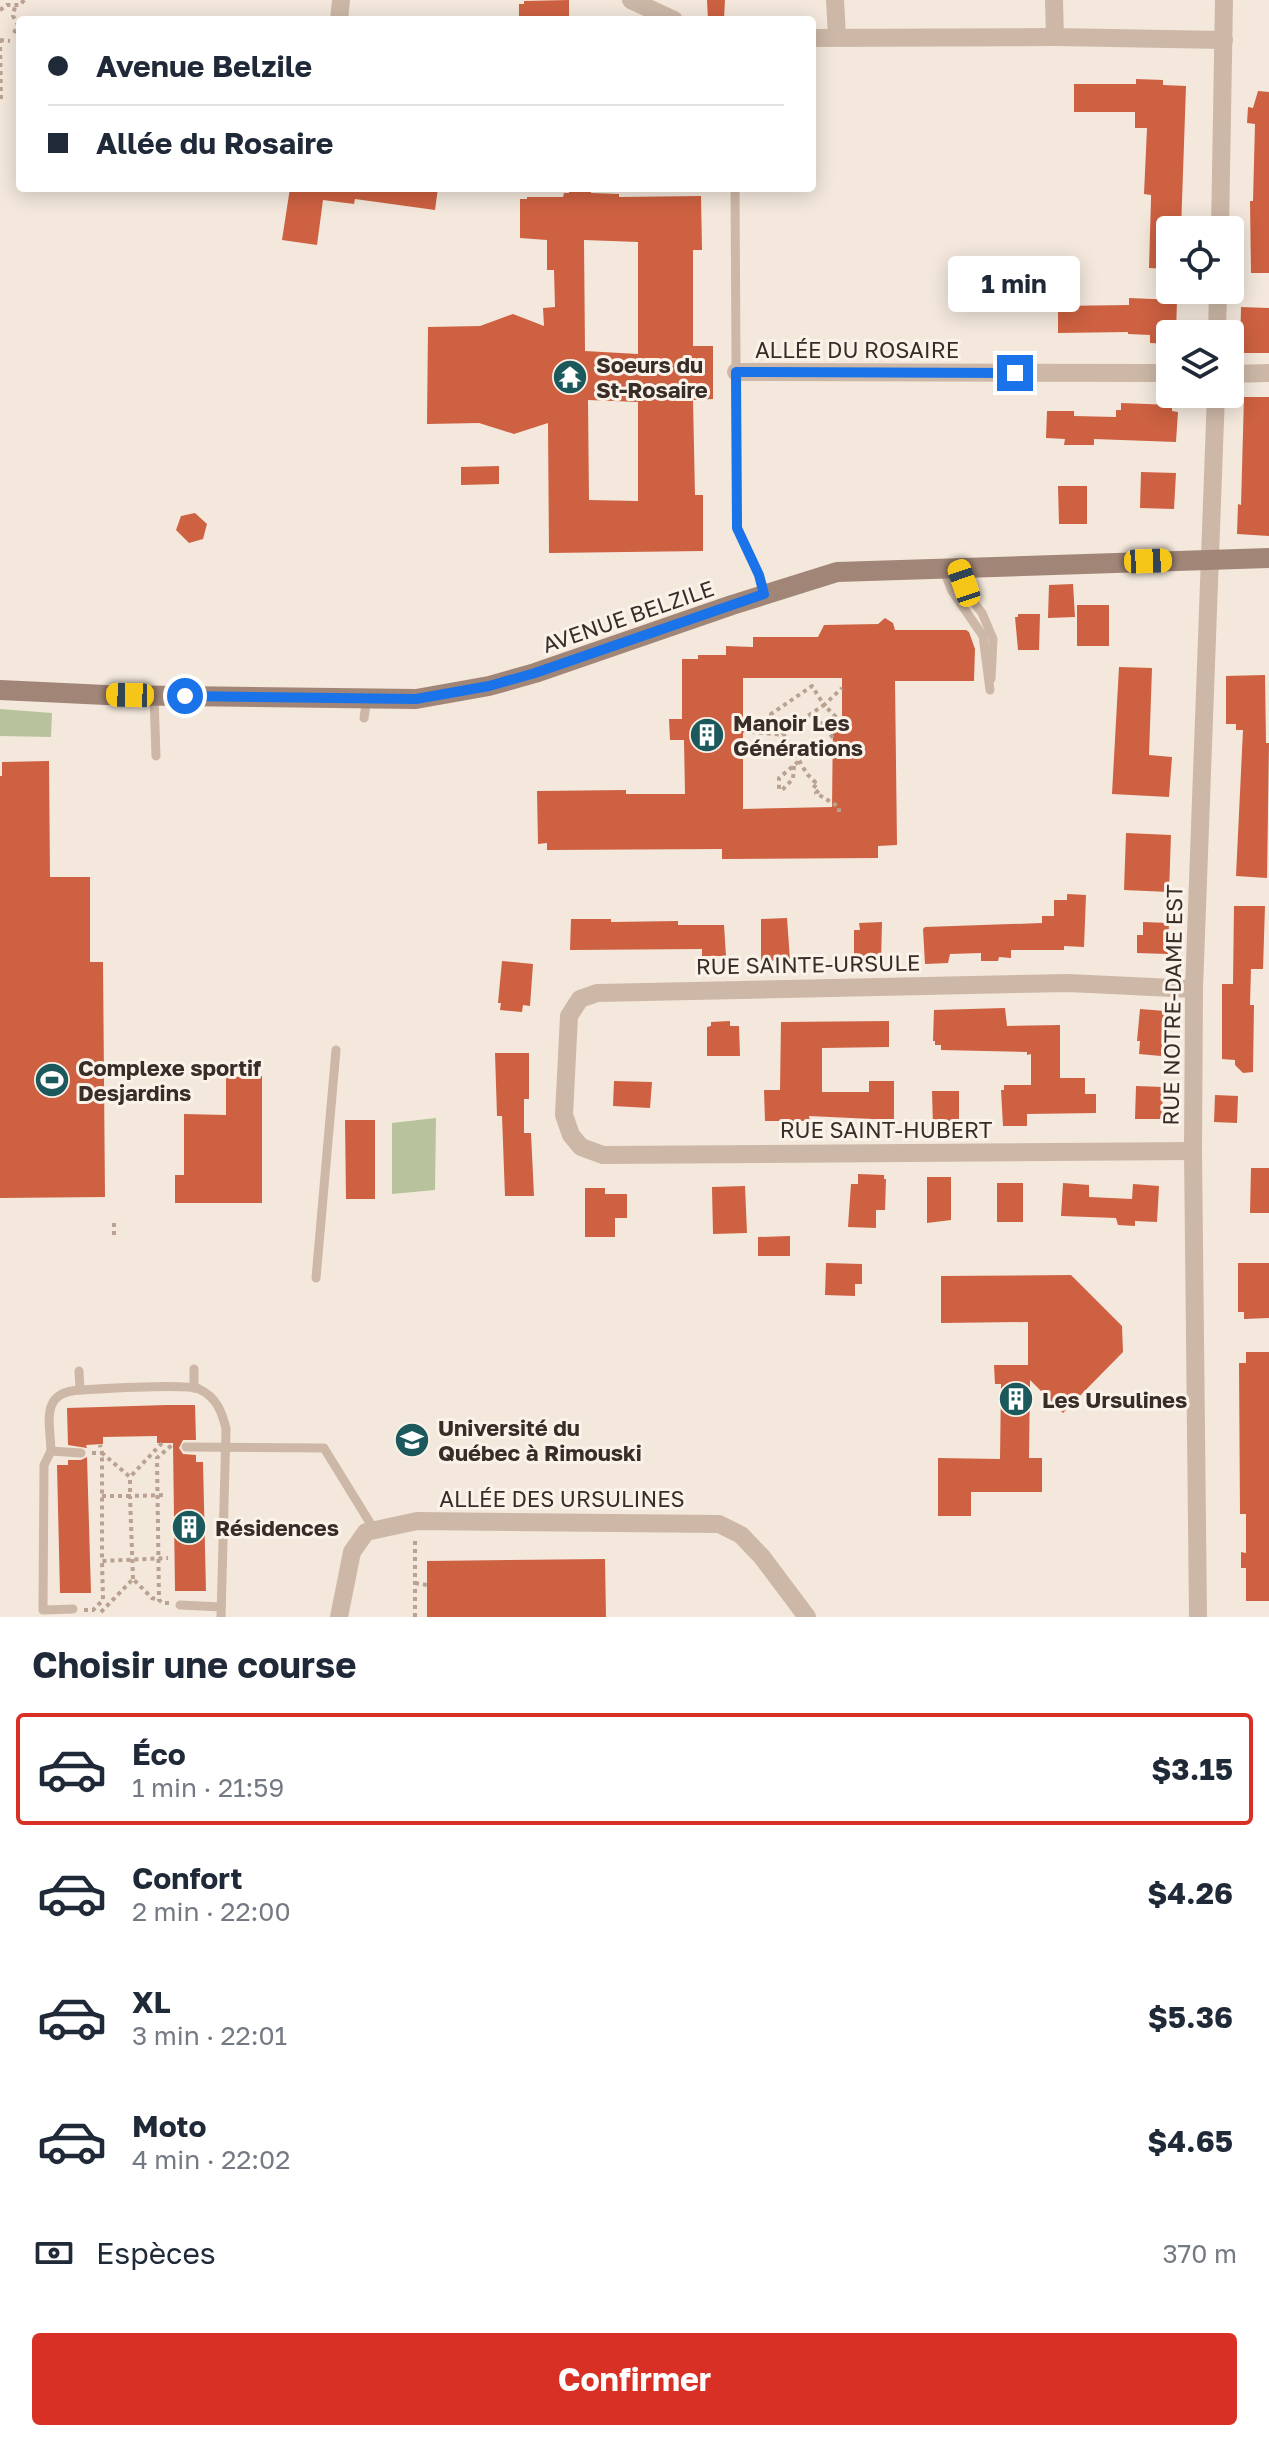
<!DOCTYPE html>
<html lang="fr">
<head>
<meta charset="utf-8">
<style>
  body { margin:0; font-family:"Golos Text",sans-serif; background:#f6f6f7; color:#1f2937; height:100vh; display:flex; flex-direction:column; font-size:30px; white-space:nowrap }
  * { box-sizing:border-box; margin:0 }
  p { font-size:26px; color:#747a83 }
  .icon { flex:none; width:44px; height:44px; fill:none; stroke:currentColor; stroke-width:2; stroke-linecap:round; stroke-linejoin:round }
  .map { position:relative; height:1617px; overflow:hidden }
  .side { display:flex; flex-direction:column; background:#fff; flex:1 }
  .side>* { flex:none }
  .top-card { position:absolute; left:16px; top:16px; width:800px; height:176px; border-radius:8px; box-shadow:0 4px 20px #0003; display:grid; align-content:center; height:176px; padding:0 32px; background:#fff }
  .fabs { position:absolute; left:1156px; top:216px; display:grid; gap:16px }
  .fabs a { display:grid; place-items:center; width:88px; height:88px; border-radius:8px; background:#fff; box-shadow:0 4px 20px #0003; font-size:40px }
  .end { position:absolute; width:36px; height:36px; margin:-18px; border:10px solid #1a73e8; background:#fff; box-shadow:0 0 0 4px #fff }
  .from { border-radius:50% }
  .bubble { position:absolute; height:56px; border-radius:8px; background:#fff; box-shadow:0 4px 20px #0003; font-size:26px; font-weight:700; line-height:56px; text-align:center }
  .car { position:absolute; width:24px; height:48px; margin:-24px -12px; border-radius:10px; box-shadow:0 0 6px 2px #0007; background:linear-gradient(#f5c518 24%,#345 0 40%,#f5c518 0 76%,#345 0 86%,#f5c518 0) }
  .top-card b { display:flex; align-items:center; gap:28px; height:76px; font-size:30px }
  .top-card b+b { border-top:2px solid #e0e1e3 }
  .top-card i { width:20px; height:20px; background:#1f2937 }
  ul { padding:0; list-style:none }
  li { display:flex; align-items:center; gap:24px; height:112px; margin:0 16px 12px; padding:0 16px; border:4px solid transparent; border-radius:8px }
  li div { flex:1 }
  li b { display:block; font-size:30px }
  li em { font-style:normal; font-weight:700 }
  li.active { border-color:#d93025 }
  li>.icon { width:72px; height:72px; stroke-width:1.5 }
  h2 { padding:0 32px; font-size:36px; line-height:96px }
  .pay { display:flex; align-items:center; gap:20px; height:88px; padding:0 32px; font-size:30px }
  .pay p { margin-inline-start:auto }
  .primary-button { display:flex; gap:16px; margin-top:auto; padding:16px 32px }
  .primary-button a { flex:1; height:92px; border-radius:8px; background:#d93025; color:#fff; font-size:32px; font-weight:700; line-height:92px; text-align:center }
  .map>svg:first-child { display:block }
  .green { fill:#b7c49b }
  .building { fill:#cd6141; fill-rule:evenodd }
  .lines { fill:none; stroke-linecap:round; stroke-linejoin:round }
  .path { stroke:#b9a291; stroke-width:4; stroke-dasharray:4 4; stroke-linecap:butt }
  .lane { stroke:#cdb8a7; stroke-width:9 }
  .street { stroke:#cdb8a7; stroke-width:18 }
  .secondary { stroke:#a18678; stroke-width:20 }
  .route { stroke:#1a73e8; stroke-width:10 }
  .labels { text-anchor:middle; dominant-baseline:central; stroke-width:6; stroke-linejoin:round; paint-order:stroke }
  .street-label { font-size:22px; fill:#392d28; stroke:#fbf2e9 }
  .poi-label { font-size:22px; font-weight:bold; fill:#392d28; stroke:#fbf2e9; text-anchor:start }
</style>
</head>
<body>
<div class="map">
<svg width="1269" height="1617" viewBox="0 0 1269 1617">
  <rect width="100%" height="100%" fill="#f4e8dc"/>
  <!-- green -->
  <g class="green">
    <path d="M 0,709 L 52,713 L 51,737 L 0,736 Z"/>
    <path d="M 436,1118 L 435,1190 L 392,1194 L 392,1123 Z"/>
  </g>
  <!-- building -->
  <g class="building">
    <path d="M 569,0 L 569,20 L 519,20 L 519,4 L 524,4 L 524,1 Z"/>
    <path d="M 707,0 L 725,0 L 724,19 L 708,20 Z"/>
    <path d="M 1136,79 L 1163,80 L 1163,85 L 1186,86 L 1181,230 L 1170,230 L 1170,269 L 1149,268 L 1151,200 L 1151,195 L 1144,194 L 1147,128 L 1135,128 L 1135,112 L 1074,112 L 1074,84 L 1136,84 Z"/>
    <path d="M 1258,91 L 1269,92 L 1269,273 L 1251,273 L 1250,201 L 1253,201 L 1255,124 L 1247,123 L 1248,107 L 1253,108 Z"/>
    <path d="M 290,188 L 438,188 L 435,210 L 355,199 L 354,204 L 323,200 L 317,245 L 282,240 Z"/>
    <path d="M 569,188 L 591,188 L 591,193 L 619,194 L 619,197 L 701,196 L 702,250 L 693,250 L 693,346 L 713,346 L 713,399 L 693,400 L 695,495 L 703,495 L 703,551 L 549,553 L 548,423 L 514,434 L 479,423 L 427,424 L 428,327 L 480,326 L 513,314 L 544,326 L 543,308 L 555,307 L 554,270 L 547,270 L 547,240 L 520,238 L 520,199 L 527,199 L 527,197 L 563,197 L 564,193 L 569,193 ZM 584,240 L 638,242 L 638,354 L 585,351 ZM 588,400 L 638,402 L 638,501 L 589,500 Z"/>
    <path d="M 1129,298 L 1177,300 L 1176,334 L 1170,334 L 1170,344 L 1150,343 L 1150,335 L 1128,334 L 1128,332 L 1058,333 L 1058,306 L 1129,305 Z"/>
    <path d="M 1241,307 L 1269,308 L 1269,353 L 1240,353 Z"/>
    <path d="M 1244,397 L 1269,397 L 1269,536 L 1237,534 L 1238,504 L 1241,505 Z"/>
    <path d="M 1121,403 L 1172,405 L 1172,411 L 1178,412 L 1176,442 L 1094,439 L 1094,445 L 1064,445 L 1065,439 L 1046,438 L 1047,411 L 1074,411 L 1074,416 L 1116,417 L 1116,410 L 1121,410 Z"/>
    <path d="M 499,466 L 499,484 L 461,485 L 461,467 Z"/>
    <path d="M 1141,472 L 1176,473 L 1174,509 L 1140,508 Z"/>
    <path d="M 1058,486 L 1087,486 L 1087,524 L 1059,524 Z"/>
    <path d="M 195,513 L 207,524 L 203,539 L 189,543 L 176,530 L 181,516 Z"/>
    <path d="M 1073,584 L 1075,617 L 1048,618 L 1049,585 Z"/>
    <rect x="1077" y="605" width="32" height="41"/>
    <path d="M 1018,614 L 1040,614 L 1039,650 L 1018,650 L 1015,617 L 1018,617 Z"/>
    <path d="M 885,618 L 893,623 L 895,630 L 966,630 L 969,632 L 975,649 L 974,681 L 895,681 L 897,845 L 878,846 L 878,858 L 722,859 L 722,849 L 547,850 L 547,843 L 538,844 L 537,791 L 626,790 L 626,794 L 685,794 L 684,740 L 670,740 L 669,719 L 682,719 L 682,659 L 698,659 L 698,655 L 726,655 L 726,646 L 753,647 L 753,637 L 818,637 L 824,625 L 878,624 ZM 743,678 L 842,678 L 842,720 L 833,720 L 832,807 L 743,809 Z"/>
    <path d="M 1119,667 L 1152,668 L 1149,755 L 1172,757 L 1169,797 L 1112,794 Z"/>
    <path d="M 1265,675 L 1266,743 L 1269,743 L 1267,878 L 1236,876 L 1243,730 L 1236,730 L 1236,724 L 1226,724 L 1226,676 Z"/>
    <path d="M 49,761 L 50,877 L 90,877 L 90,962 L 103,962 L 105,1197 L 0,1198 L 0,776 L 2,776 L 2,762 Z"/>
    <path d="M 1126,833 L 1171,835 L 1169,892 L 1124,890 Z"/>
    <path d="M 1067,894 L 1086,895 L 1084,947 L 1064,946 L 1064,950 L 1011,950 L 1011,958 L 999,957 L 998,961 L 981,961 L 981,953 L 950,954 L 948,963 L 925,964 L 923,929 L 925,927 L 1042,923 L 1042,916 L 1054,916 L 1054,900 L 1067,900 Z"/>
    <path d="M 1234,906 L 1265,906 L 1263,969 L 1251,969 L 1250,1005 L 1254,1005 L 1253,1072 L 1243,1073 L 1235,1065 L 1235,1060 L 1222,1059 L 1222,984 L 1233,984 Z"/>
    <path d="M 787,918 L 790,960 L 761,961 L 761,919 Z"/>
    <path d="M 571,919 L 611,919 L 611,922 L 678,921 L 678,925 L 724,925 L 726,956 L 702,956 L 702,949 L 570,950 Z"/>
    <path d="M 882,922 L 881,962 L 857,962 L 857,958 L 854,958 L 854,930 L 860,930 L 859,923 Z"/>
    <path d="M 1143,922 L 1169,923 L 1168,954 L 1137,953 L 1137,935 L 1143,935 Z"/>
    <path d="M 502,961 L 533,964 L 530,1006 L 523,1005 L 522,1012 L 500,1010 L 501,1003 L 498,1003 Z"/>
    <path d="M 1005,1008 L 1007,1026 L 1060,1025 L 1060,1078 L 1085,1078 L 1085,1094 L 1096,1094 L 1096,1113 L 1027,1114 L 1027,1126 L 1003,1126 L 1001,1090 L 1004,1090 L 1004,1085 L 1031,1085 L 1031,1054 L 1027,1055 L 1027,1052 L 941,1050 L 941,1045 L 935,1045 L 935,1041 L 933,1041 L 934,1010 Z"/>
    <path d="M 1140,1009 L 1165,1011 L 1161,1056 L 1139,1054 L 1140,1041 L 1137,1041 Z"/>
    <path d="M 730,1021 L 730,1026 L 739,1026 L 740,1056 L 707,1056 L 707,1027 L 711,1026 L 711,1022 Z"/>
    <path d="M 889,1021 L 889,1047 L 822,1048 L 822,1092 L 869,1092 L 869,1081 L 894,1081 L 894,1120 L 809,1116 L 810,1121 L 765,1121 L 764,1090 L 780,1090 L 781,1022 Z"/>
    <path d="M 495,1053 L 529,1053 L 529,1099 L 524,1099 L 524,1133 L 531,1133 L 534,1196 L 505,1196 L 502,1116 L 497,1116 Z"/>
    <path d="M 262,1076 L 262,1203 L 175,1203 L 175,1175 L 184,1175 L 184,1114 L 226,1115 L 226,1077 Z"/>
    <path d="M 614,1081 L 652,1082 L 650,1108 L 613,1106 Z"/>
    <path d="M 1136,1086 L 1163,1087 L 1162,1119 L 1135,1119 Z"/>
    <path d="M 932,1091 L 959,1091 L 959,1124 L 956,1124 L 956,1127 L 933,1127 Z"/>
    <path d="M 1215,1095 L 1238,1096 L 1237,1123 L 1214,1122 Z"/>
    <path d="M 345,1120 L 375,1120 L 375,1199 L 346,1199 Z"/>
    <path d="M 1251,1168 L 1269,1168 L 1269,1213 L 1250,1213 Z"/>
    <path d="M 858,1174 L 884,1175 L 884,1179 L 886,1179 L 885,1210 L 876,1210 L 876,1228 L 848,1227 L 851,1184 L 858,1184 Z"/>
    <path d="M 927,1177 L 951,1177 L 951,1220 L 927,1223 Z"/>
    <rect x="997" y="1183" width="26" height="39"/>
    <path d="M 1063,1183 L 1089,1185 L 1089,1197 L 1132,1199 L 1133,1184 L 1159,1186 L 1157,1222 L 1135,1221 L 1135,1226 L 1118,1225 L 1116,1218 L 1061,1216 Z"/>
    <path d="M 745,1186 L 747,1233 L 713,1234 L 712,1187 Z"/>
    <path d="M 585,1188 L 605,1188 L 605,1194 L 627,1194 L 627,1218 L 615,1218 L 615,1237 L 585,1237 Z"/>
    <path d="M 790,1236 L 790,1256 L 758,1256 L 758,1237 Z"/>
    <path d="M 826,1263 L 862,1264 L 862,1284 L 855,1284 L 855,1296 L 825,1295 Z"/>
    <path d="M 1238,1263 L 1269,1263 L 1269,1318 L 1244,1319 L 1244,1312 L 1238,1312 Z"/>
    <path d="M 1071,1275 L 1122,1326 L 1123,1352 L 1063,1413 L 1030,1380 L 1029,1458 L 1042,1458 L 1042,1492 L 971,1492 L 971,1516 L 938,1516 L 938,1458 L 1000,1459 L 1001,1384 L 995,1384 L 994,1365 L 1028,1365 L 1028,1322 L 941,1323 L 941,1276 Z"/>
    <path d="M 1246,1352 L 1269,1352 L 1269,1601 L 1246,1601 L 1246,1568 L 1241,1568 L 1241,1552 L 1246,1553 L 1246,1514 L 1240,1514 L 1239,1363 L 1246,1363 Z"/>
    <path d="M 167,1405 L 195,1405 L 196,1440 L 183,1440 L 179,1448 L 183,1454 L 196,1455 L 196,1462 L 203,1462 L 206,1591 L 175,1591 L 173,1443 L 157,1443 L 157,1436 L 103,1437 L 103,1444 L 86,1445 L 87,1448 L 68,1445 L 67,1408 Z"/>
    <path d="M 87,1457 L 91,1593 L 60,1593 L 57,1465 L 68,1465 L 68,1460 L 81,1460 Z"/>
    <path d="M 605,1559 L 606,1617 L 427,1617 L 427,1561 Z"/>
  </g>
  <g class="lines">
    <!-- path -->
    <g class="path">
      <path d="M 0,10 L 7,5 L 20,5 L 24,0"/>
      <path d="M 14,33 L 18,25 L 13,16 L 15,6"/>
      <path d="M 0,39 L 1,100"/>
      <path d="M 0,40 L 10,41"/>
      <path d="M 836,717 L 824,705 L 783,733 L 771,714 L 812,686 L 824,705 L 842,688"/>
      <path d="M 804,721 L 821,723 L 834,739"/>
      <path d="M 743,731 L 784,735"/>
      <path d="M 783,733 L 807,774 L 815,782 L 812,784 L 819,790 L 816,793 L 839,807 L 839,812"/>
      <path d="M 794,766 L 793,779 L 782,790 L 779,789 L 779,778 L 799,761"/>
      <path d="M 114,1235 L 114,1223"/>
      <path d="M 162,1443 L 130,1477 L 102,1453 L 102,1561 L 168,1558"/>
      <path d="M 92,1453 L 102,1453 L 100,1445"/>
      <path d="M 102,1496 L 130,1496 L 130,1477"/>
      <path d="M 133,1579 L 130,1496 L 166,1495"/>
      <path d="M 415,1583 L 427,1585"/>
      <path d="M 169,1603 L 163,1603 L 159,1600 L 157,1458 L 173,1444"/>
      <path d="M 84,1610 L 93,1610 L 103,1600 L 102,1561"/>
      <path d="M 101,1612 L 133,1579 L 152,1598 L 159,1600"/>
      <path d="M 415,1617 L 415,1539"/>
    </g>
    <!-- lane -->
    <g class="lane">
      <path d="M 735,188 L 737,528 L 759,575 L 764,594"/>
      <path d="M 943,568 L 952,591 L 983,636 L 990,690"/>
      <path d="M 960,570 L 969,596 L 982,613 L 993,639 L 991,679"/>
      <path d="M 154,696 L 156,756"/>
      <path d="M 364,718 L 367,698"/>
      <path d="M 316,1278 L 336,1050"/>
      <path d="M 194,1369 L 194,1388"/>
      <path d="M 79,1371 L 80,1390 C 40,1392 50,1421 51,1451 L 81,1453"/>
      <path d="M 80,1390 C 101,1389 184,1383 199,1389 C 216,1397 222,1411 226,1429 L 221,1617"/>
      <path d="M 186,1447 L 324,1448 L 375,1531"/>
      <path d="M 51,1451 L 44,1465 L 43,1610 L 73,1609"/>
      <path d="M 180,1605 L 221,1607"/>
    </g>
    <!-- street -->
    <g class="street">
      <path d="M 631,0 L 674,20"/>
      <path d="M 835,0 L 837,36"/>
      <path d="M 1054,0 L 1055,37"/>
      <path d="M 339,20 L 341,0"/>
      <path d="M 812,38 L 1055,37 L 1224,40"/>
      <path d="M 1220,230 L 1224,0"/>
      <path d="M 1217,334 L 1218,290"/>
      <path d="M 736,372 L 1170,373"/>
      <path d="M 1230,374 L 1269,373"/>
      <path d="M 1193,1151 L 603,1155 L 581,1147 L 571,1135 L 564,1115 L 569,1016 L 580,999 L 597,993 L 1068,983 L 1194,989"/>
      <path d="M 339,1617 L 352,1552 L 366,1532 L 417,1521 L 719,1524 L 741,1535 L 762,1557 L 807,1617"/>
      <path d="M 1198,1617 L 1193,1151 L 1194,989 L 1216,394"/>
    </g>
    <!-- secondary -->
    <path class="secondary" d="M 0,690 L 106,695 L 416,699 L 489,686 L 535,673 L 732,605 L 837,572 L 1269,558"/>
  </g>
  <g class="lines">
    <!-- route -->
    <path class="route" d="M 185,696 L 416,699 L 489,686 L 535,673 L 764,594 L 759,575 L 737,528 L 736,372 L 1015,373"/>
  </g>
  <!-- icons -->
  <defs>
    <g id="temple-disc" transform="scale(1.8)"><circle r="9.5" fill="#1b595d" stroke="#fbf2e9"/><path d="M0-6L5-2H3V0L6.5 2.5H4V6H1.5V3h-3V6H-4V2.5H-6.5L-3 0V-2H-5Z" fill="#fff"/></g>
    <g id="building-disc" transform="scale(1.8)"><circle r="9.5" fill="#1b595d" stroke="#fbf2e9"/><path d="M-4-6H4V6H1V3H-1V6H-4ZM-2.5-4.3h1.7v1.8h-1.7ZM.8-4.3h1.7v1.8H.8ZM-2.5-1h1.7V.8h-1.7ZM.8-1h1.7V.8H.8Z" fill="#fff"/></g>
    <g id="stadium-disc" transform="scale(1.8)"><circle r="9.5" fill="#1b595d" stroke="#fbf2e9"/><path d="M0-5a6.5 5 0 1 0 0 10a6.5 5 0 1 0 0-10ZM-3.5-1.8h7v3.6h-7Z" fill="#fff"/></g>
    <g id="university-disc" transform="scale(1.8)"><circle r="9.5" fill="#1b595d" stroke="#fbf2e9"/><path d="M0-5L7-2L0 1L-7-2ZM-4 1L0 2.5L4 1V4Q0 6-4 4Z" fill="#fff"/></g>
  </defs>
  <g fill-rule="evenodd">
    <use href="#temple-disc" x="570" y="377"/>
    <use href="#building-disc" x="707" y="735"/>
    <use href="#stadium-disc" x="52" y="1080"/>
    <use href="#building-disc" x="1016" y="1399"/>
    <use href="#university-disc" x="412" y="1440"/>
    <use href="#building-disc" x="189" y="1527"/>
  </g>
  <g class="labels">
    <!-- street labels -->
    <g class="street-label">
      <text x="857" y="349">ALLÉE DU ROSAIRE</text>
      <text transform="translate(628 616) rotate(-19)">AVENUE BELZILE</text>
      <text transform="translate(808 964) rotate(-1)">RUE SAINTE-URSULE</text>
      <text transform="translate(1172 1005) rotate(-89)">RUE NOTRE-DAME EST</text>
      <text x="886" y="1129">RUE SAINT-HUBERT</text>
      <text x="562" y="1498">ALLÉE DES URSULINES</text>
    </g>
    <!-- poi labels -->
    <g class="poi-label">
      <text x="596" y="364">Soeurs du<tspan x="596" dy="25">St-Rosaire</tspan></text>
      <text x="733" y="722">Manoir Les<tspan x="733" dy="25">Générations</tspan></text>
      <text x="78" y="1067">Complexe sportif<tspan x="78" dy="25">Desjardins</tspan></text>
      <text x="1042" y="1399">Les Ursulines</text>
      <text x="438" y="1427">Université du<tspan x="438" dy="25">Québec à Rimouski</tspan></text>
      <text x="215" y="1527">Résidences</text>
    </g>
  </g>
</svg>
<div class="fabs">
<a><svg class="icon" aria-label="locate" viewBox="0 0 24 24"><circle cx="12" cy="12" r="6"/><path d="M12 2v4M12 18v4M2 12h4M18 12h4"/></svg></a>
<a><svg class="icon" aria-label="layers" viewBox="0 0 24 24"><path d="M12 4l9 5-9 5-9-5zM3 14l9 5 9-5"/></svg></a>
</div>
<i class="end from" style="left:185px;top:696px"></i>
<i class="end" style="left:1015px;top:373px"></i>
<div class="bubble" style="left:948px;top:256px;width:132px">1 min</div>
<i class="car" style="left:1148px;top:561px;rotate:88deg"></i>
<i class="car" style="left:964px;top:583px;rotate:341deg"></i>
<i class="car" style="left:130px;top:695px;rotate:271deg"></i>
<div class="top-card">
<b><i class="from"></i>Avenue Belzile</b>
<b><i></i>Allée du Rosaire</b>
</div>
</div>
<section class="side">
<h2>Choisir une course</h2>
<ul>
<li class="active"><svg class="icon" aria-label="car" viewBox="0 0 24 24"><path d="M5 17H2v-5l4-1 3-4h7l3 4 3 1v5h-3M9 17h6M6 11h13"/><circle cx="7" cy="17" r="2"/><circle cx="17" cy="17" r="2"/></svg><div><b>Éco</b><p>1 min · 21:59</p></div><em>$3.15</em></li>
<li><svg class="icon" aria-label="car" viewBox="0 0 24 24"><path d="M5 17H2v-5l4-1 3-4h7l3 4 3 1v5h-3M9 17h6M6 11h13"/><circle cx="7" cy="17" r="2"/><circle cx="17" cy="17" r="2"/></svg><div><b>Confort</b><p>2 min · 22:00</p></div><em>$4.26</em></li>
<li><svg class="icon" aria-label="car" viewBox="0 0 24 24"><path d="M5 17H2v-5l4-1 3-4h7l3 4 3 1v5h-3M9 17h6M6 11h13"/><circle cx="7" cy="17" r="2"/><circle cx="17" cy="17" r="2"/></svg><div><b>XL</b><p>3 min · 22:01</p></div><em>$5.36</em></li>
<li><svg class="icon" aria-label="car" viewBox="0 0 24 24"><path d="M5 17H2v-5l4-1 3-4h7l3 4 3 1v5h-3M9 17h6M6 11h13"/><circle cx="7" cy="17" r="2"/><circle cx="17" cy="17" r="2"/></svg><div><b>Moto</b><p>4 min · 22:02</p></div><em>$4.65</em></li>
</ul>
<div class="pay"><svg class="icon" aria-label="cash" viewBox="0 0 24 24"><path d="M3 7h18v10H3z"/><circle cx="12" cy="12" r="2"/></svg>Espèces<p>370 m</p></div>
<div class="primary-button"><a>Confirmer</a></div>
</section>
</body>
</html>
